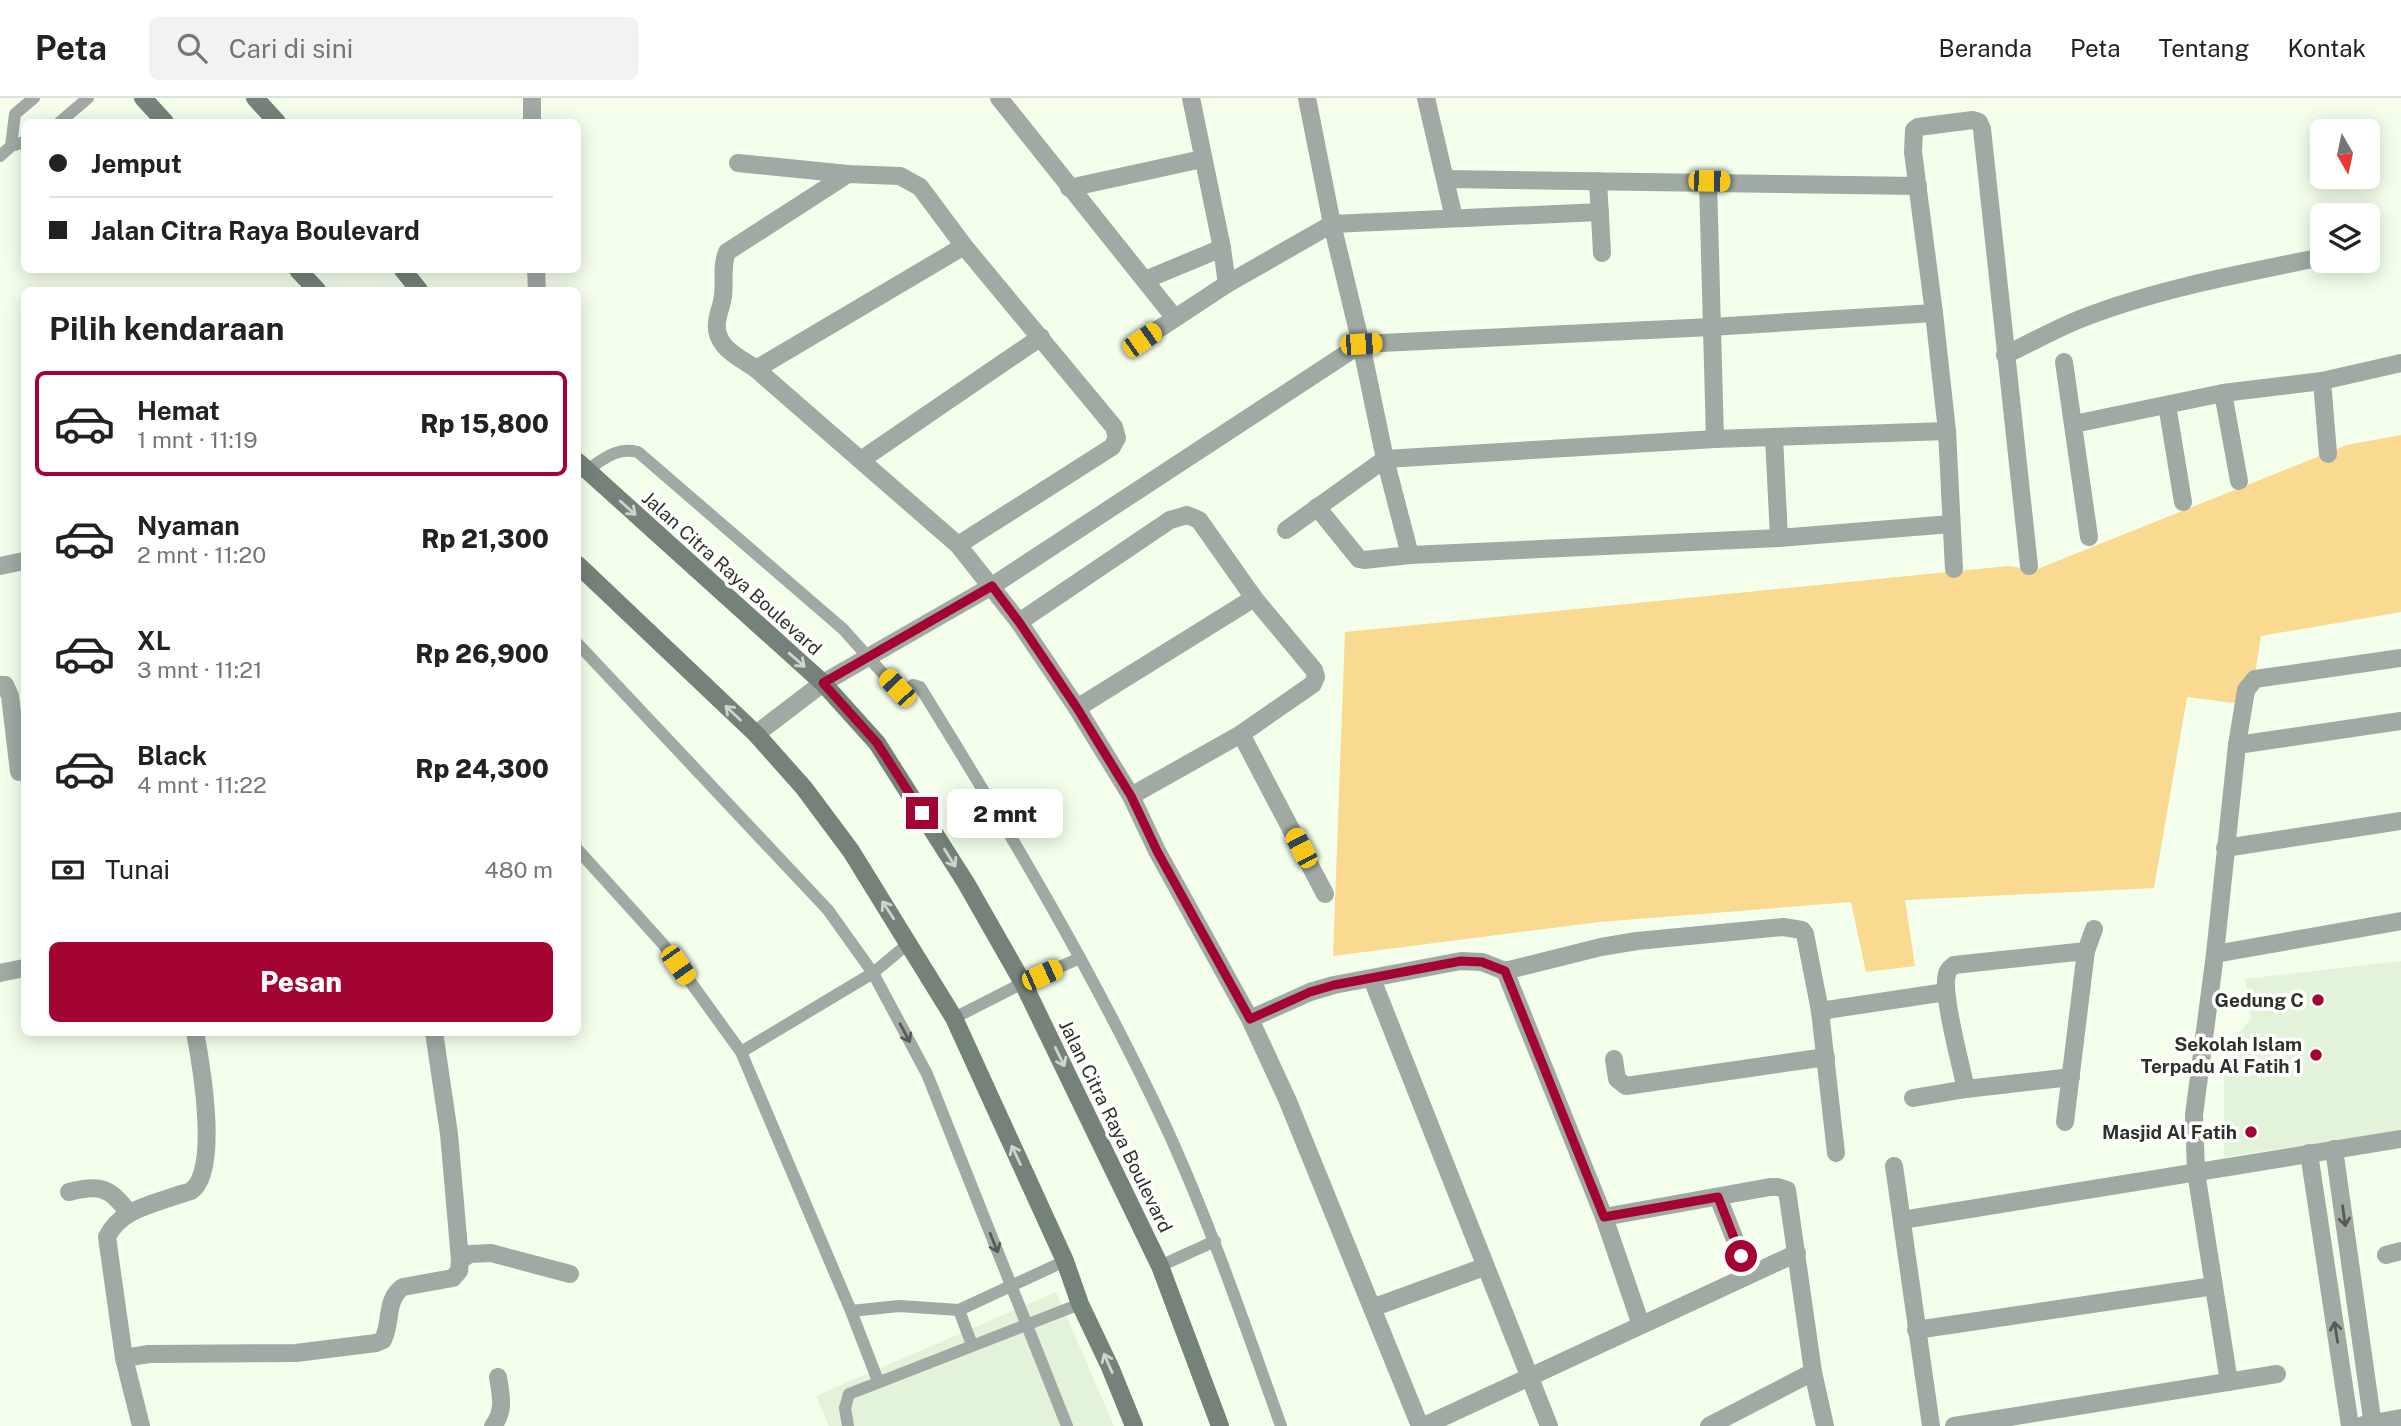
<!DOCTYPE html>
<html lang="id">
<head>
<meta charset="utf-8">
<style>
  body { margin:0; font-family:"Public Sans",sans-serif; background:#f2f2f2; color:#222; height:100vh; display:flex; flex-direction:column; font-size:26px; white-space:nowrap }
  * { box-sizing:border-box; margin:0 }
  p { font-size:23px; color:#767676 }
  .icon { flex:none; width:38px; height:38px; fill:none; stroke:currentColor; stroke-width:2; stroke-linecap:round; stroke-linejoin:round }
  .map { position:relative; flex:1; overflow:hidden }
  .details { position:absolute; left:21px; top:189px; width:560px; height:749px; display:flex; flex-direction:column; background:#fff; border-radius:10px; box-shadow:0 4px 18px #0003 }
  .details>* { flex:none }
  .guide { position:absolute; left:21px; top:21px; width:560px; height:154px; border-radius:10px; box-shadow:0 4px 18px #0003; display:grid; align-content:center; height:154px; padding:0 28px; background:#fff }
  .needle { width:46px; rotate:171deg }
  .fabs { position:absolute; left:2310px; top:21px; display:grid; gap:14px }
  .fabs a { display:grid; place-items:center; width:70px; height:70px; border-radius:10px; background:#fff; box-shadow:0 4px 18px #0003; font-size:35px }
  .end { position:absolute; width:32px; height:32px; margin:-16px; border:9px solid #a30432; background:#fff; box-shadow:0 0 0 4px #fff }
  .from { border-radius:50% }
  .bubble { position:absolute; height:49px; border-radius:10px; background:#fff; box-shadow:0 4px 18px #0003; font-size:23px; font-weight:800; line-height:49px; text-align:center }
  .car { position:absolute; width:21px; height:42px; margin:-21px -10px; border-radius:9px; box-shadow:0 0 5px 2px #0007; background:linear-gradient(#f5c518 24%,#345 0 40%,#f5c518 0 76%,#345 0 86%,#f5c518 0) }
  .guide b { display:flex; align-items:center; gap:24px; height:66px; font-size:26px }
  .guide b+b { border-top:2px solid #e0e0e0 }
  .guide i { width:18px; height:18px; background:#222 }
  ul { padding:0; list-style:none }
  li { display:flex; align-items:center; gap:21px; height:105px; margin:0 14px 10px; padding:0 14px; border:4px solid transparent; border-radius:10px }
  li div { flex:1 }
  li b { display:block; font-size:26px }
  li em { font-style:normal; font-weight:800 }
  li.active { border-color:#a30432 }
  li>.icon { width:63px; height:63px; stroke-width:1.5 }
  h2 { padding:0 28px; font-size:32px; line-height:84px }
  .pay { display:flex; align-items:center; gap:18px; height:77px; padding:0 28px; font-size:26px }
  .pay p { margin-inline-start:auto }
  .action { display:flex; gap:14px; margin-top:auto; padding:14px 28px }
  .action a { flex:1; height:80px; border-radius:10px; background:#a30432; color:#fff; font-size:28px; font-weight:800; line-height:80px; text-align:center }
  header { display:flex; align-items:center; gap:42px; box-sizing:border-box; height:98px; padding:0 35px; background:#fff; border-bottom:2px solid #e0e0e0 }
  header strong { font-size:33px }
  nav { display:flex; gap:38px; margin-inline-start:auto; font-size:24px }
  .search { width:490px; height:63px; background:#f2f2f2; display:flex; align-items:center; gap:18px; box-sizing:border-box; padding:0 24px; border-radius:10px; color:#767676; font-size:26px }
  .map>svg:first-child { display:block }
  .built { fill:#e3f3d9 }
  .green { fill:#fad991 }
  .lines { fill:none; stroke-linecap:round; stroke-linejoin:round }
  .lane { stroke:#a0a9a3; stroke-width:12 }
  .street { stroke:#a0a9a3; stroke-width:18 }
  .secondary { stroke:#758279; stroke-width:18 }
  .oneway { stroke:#cfd3d0 }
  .oneway2 { stroke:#565c55 }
  .route { stroke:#a30432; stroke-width:9 }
  .poi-dot { fill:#a30432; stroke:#fff; stroke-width:2.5 }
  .labels { text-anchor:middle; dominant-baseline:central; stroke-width:7; stroke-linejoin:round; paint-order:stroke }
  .street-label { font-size:19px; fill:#2e322b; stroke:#fff }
  .poi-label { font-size:19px; font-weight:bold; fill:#2e322b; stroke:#fff; text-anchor:end }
</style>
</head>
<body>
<header>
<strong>Peta</strong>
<div class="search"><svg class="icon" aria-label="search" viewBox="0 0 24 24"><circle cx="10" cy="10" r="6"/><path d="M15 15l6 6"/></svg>Cari di sini</div>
<nav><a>Beranda</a><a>Peta</a><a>Tentang</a><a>Kontak</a></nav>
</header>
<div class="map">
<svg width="2401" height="1328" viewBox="0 0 2401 1328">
  <rect width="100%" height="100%" fill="#f3feeb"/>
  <!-- built -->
  <g class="built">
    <path d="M 2401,863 L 2401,1033 L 2224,1059 L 2224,979 L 2238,936 L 2251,921 L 2245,881 Z"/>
    <path d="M 1056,1194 L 1114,1328 L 829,1328 L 816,1298 Z"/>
  </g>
  <!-- green -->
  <path class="green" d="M 2401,337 L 2401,514 L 2261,538 L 2250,607 L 2187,599 L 2154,790 L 1905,802 L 1915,868 L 1866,874 L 1851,804 L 1599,824 L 1333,858 L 1345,534 L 2008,468 L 2035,472 L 2347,347 Z"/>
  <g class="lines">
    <!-- lane -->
    <g class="lane">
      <path d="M 60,24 L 88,0"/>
      <path d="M 11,48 L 15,16 L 34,0"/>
      <path d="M 0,58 L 11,48 L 24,44"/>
      <path d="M 587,372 C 604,361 616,349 638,354 L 843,531 L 896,590 L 905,593 L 913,587 L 920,589 C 1008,731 1094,875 1165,1027 C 1210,1125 1245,1227 1281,1328"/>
      <path d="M 578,546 L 828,812 L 873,875 L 927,976 L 1067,1328"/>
      <path d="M 578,752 L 663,846 L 741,954 L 851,1213 L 899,1208 L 959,1212 L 1065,1163"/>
      <path d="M 954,920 L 1023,885 L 1080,860"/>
      <path d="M 741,954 L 873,875 L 909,845"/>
      <path d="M 1160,1168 L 1215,1143"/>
      <path d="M 959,1212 L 972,1247"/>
      <path d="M 851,1213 L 878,1283"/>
      <path d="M 848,1328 L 845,1310 L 849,1296 L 1080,1206"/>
    </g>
    <!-- street -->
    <g class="street">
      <path d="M 532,0 L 532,24"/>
      <path d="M 999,0 L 1174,219"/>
      <path d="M 1191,0 L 1222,150 L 1227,186"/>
      <path d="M 1307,0 L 1332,126 L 1361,246 L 1385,361 L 1410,457"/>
      <path d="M 1426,0 L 1454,120"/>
      <path d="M 738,65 L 848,76 L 900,78 L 920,89 L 964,148 L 1114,329 L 1117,340 L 1112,349 L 958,447"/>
      <path d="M 848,76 L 727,154 C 721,169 725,183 723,198 C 722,207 718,215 717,224 C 714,249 739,259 756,271 L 958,447 L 1019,524 L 1077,610 L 1131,698 L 1157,753 L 1250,921 L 1287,1001 L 1420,1328"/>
      <path d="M 1446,81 L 1918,88"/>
      <path d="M 1598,83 L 1602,155"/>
      <path d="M 1708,83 L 1715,341"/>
      <path d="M 1069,90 L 1202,61"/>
      <path d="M 536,172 L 537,192"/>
      <path d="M 1145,182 L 1222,150"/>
      <path d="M 1142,242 L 1227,186 L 1332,126 L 1600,114"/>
      <path d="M 2005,257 C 2033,244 2060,228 2088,218 C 2161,190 2245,175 2322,159"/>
      <path d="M 2064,264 L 2089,439"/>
      <path d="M 756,271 L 964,148"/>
      <path d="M 2322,283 L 2328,356"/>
      <path d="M 2223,295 L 2239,383"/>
      <path d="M 2167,307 L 2183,404"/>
      <path d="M 2074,326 L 2223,295 L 2322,283 L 2401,265"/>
      <path d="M 1774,339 L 1779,440"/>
      <path d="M 861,362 L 1041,239"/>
      <path d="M 1317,409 L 1359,461 L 1364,462 L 1410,457 L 1779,440 L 1951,426"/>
      <path d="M 1286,432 L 1385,361 L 1715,341 L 1947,333"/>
      <path d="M 0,468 L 24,463"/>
      <path d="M 1954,471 L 1947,333 L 1934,215 L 1913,54 L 1914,32 L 1918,29 L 1973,22 L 1979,24 L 1982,31 L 2029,468"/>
      <path d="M 1019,524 L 1170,422 L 1187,417 L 1199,422 L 1254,500 L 1314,572 L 1316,579 L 1313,586 L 1241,636 L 1131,698"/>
      <path d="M 0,587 L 5,587 L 10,598 L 19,674"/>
      <path d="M 1077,610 L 1254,500"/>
      <path d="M 756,636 L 823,585 L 992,488 L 1361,246 L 1711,229 L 1934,215"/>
      <path d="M 1241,636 L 1325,796"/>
      <path d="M 2237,647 L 2401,623"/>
      <path d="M 2225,750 L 2401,723"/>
      <path d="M 2215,856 L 2401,823"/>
      <path d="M 1505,873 L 1604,1119 L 1641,1227"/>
      <path d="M 0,875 L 24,870"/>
      <path d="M 1372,881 L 1549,1328"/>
      <path d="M 1820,913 L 1946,894"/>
      <path d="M 1250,921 L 1310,894 L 1334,887 L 1461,863 L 1482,864 L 1505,873 L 1601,849 L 1637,843 L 1783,829 L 1802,832 L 1805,836 L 1820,913 L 1836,1055"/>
      <path d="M 1614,961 L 1617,981 L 1626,988 L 1826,959"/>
      <path d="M 1966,991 C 1961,967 1941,895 1947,876 C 1948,871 1951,870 1954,867 L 2086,853"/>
      <path d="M 1913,1000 L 1966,991 L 2071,979"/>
      <path d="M 2065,1024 L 2086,853 L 2094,831"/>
      <path d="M 2334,1051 L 2373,1328"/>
      <path d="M 2309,1055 L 2350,1328"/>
      <path d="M 1894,1068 L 1931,1328"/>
      <path d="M 69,1094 C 99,1086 110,1089 128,1114"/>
      <path d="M 1718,1099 L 1749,1177"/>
      <path d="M 1604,1119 L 1770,1089 L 1778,1089 L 1787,1092 L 1813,1274 L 1825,1328"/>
      <path d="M 1902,1122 L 2401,1041"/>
      <path d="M 2386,1157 L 2401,1153"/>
      <path d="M 460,1162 L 470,1156 L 491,1155 L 570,1176"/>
      <path d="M 1372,1210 L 1484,1169"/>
      <path d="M 1916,1232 L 2214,1188"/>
      <path d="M 124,1260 L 149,1256 L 296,1255 L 376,1245 L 383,1242 C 392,1224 385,1201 403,1189 L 453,1180 L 459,1173 L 460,1162 L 449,1036 L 434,934"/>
      <path d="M 2229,1284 L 2196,1074 L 2194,1017 L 2215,856 L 2237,647 L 2246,592 L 2255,581 L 2401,560"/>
      <path d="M 2363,1327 L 2401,1320"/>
      <path d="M 141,1328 L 124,1260 L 107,1139 C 120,1112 150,1107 175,1098 C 180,1096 186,1095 191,1093 C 220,1074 201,965 195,934"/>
      <path d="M 493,1328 C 505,1313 501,1298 498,1279"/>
      <path d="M 1424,1328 L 1797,1155"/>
      <path d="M 1709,1328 L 1813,1274"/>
      <path d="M 1954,1328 L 2277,1276"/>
    </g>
    <!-- secondary -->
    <g class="secondary">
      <path d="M 143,0 L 165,24"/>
      <path d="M 255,0 L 277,24"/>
      <path d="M 298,172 L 317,192"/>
      <path d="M 403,172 L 419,192"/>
      <path d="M 578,364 L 823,585 L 877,645 L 966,785 L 1023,885 L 1160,1168 L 1220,1328"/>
      <path d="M 578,467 L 756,636 L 804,690 L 851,753 L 954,920 L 1065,1163 L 1080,1206 L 1110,1269 L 1134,1328"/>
    </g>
  </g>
  <!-- one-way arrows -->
  <defs><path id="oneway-shaft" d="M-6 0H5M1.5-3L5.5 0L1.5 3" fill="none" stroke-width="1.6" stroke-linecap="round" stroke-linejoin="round" transform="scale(1.75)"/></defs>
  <g class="oneway">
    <use href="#oneway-shaft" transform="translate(628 410) rotate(42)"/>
    <use href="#oneway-shaft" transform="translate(797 562) rotate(41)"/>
    <use href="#oneway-shaft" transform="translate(733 615) rotate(-137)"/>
    <use href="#oneway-shaft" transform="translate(950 760) rotate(58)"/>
    <use href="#oneway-shaft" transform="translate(888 812) rotate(-123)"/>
    <use href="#oneway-shaft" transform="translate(1060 959) rotate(64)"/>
    <use href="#oneway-shaft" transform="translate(1016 1057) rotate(-115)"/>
    <use href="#oneway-shaft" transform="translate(1108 1265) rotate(-114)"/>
  </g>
  <g class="oneway2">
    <use href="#oneway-shaft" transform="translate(905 935) rotate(62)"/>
    <use href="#oneway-shaft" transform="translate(2344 1118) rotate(82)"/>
    <use href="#oneway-shaft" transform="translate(994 1145) rotate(68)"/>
    <use href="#oneway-shaft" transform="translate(2336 1234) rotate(-99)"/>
  </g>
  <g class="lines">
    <!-- route -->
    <path class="route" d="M 922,715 L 877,645 L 823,585 L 992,488 L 1019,524 L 1077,610 L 1131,698 L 1157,753 L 1250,921 L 1310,894 L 1334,887 L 1461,863 L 1482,864 L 1505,873 L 1604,1119 L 1718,1099 L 1741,1158"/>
  </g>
  <!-- markers -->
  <g class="poi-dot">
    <circle cx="2318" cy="902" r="7"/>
    <circle cx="2316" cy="957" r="7"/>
    <circle cx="2251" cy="1034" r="7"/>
  </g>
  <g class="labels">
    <!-- street labels -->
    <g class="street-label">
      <text transform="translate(732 475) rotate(42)">Jalan Citra Raya Boulevard</text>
      <text transform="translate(1116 1028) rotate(64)">Jalan Citra Raya Boulevard</text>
    </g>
    <!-- poi labels -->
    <g class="poi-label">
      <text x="2304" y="902">Gedung C</text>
      <text x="2302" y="946">Sekolah Islam<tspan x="2302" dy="22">Terpadu Al Fatih 1</tspan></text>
      <text x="2237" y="1034">Masjid Al Fatih</text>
    </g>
  </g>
</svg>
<div class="fabs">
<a><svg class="needle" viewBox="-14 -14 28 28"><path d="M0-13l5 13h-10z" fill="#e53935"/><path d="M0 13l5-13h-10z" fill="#767676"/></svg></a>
<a><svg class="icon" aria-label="layers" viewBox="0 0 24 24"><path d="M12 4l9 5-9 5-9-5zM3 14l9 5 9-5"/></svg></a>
</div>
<i class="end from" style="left:1741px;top:1158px"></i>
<i class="end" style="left:922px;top:715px"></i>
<div class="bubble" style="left:947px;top:691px;width:116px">2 mnt</div>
<i class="car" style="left:1709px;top:83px;rotate:91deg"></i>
<i class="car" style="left:1142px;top:242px;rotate:55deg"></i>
<i class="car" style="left:1361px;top:246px;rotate:87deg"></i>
<i class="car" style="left:897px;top:590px;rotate:317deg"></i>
<i class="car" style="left:1301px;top:750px;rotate:332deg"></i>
<i class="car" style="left:678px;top:867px;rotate:145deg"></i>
<i class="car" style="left:1042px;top:877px;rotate:66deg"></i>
<div class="guide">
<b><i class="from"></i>Jemput</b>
<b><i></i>Jalan Citra Raya Boulevard</b>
</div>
<section class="details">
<h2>Pilih kendaraan</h2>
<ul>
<li class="active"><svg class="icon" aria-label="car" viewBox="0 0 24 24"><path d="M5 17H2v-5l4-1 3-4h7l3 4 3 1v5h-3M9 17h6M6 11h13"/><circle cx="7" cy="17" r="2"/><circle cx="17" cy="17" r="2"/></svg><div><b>Hemat</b><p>1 mnt · 11:19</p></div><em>Rp 15,800</em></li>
<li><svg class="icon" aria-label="car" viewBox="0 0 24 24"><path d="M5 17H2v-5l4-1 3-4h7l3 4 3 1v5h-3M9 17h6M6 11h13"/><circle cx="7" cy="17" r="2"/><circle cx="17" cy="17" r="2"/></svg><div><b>Nyaman</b><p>2 mnt · 11:20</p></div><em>Rp 21,300</em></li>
<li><svg class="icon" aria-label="car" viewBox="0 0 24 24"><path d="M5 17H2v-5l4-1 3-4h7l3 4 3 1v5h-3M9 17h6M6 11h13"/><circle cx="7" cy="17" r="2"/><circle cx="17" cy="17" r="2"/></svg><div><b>XL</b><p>3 mnt · 11:21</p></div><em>Rp 26,900</em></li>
<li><svg class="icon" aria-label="car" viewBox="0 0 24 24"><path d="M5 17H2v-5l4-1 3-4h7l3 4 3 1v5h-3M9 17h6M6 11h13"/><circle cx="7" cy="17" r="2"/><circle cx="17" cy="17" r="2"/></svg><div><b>Black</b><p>4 mnt · 11:22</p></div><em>Rp 24,300</em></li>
</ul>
<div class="pay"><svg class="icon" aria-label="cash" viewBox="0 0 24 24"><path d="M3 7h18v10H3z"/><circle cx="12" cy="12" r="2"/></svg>Tunai<p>480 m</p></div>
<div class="action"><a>Pesan</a></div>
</section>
</div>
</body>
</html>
